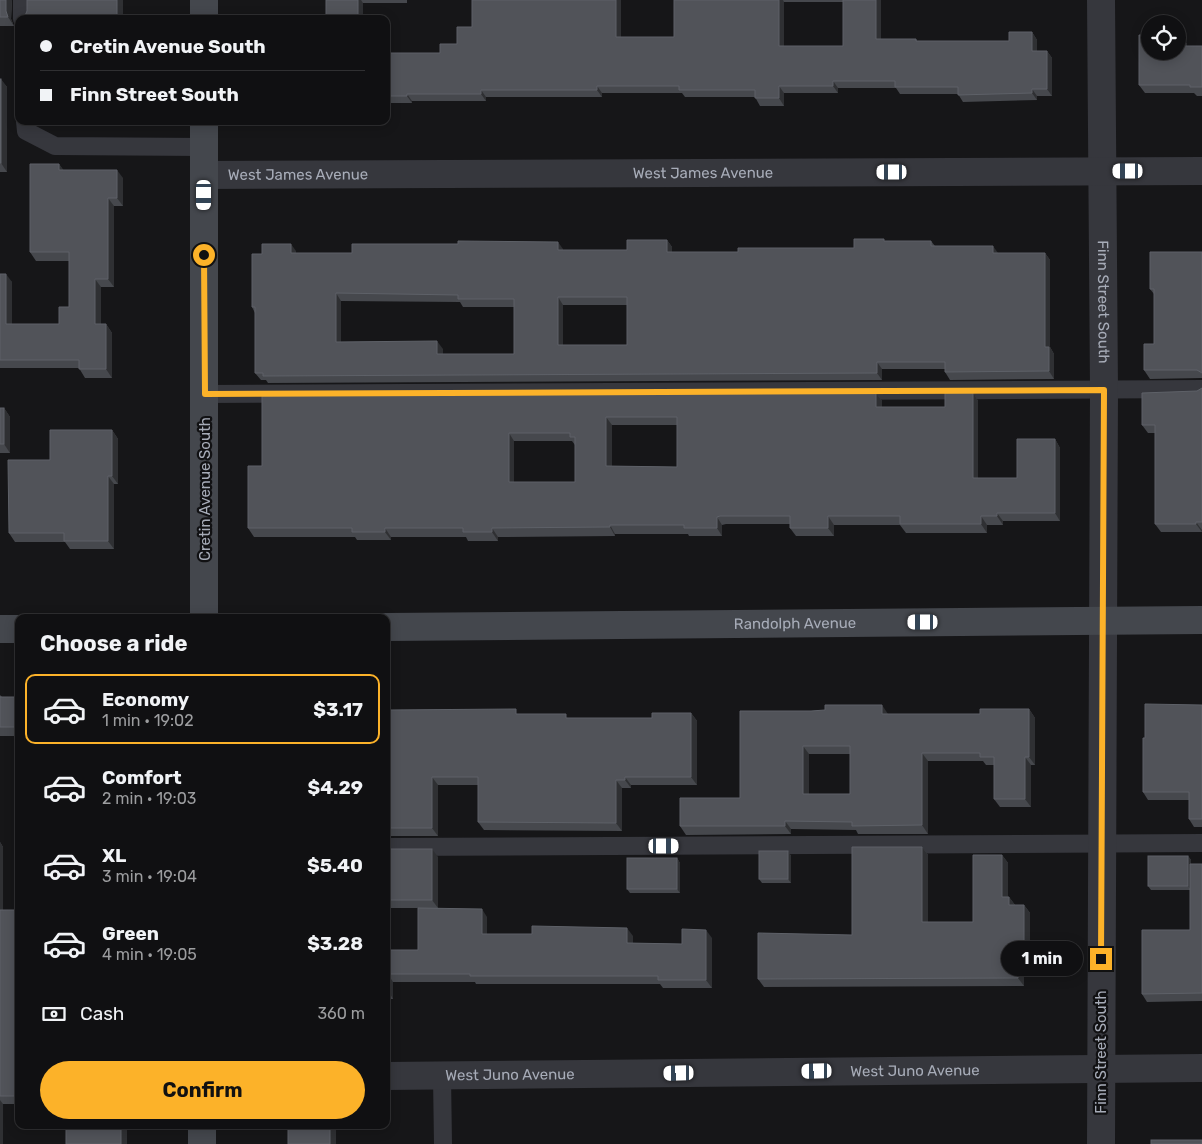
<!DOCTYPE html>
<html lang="en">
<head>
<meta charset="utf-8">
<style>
  body { margin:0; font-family:Rubik,sans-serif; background:#1e1e20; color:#f1f3f6; height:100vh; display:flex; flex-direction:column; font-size:19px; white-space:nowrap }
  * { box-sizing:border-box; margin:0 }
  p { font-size:16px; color:#9c9d9f }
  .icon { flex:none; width:28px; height:28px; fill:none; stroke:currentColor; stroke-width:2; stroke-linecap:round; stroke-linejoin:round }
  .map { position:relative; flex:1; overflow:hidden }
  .drawer { position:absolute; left:15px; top:614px; width:375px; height:515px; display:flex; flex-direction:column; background:#101012; border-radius:10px; box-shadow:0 2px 12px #0003,0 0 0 1px #303032 }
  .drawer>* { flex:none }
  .top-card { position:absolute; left:15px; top:15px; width:375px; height:110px; border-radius:10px; box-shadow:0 2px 12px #0003,0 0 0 1px #303032; display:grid; align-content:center; height:110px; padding:0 25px; background:#101012 }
  .controls { position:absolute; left:1141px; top:15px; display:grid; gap:10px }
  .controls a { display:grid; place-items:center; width:45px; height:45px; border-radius:50%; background:#101012; box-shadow:0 2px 12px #0003,0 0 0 1px #303032; font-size:25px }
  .end { position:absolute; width:22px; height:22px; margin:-11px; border:6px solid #fcb229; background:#111; box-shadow:0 0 0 2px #111 }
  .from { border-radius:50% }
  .bubble { position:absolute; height:35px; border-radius:18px; background:#101012; box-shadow:0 2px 12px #0003,0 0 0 1px #303032; font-size:16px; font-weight:700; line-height:35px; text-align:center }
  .car { position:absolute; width:15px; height:30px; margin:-15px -8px; border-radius:6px; box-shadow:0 0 4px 1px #0007; background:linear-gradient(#fff 24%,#345 0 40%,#fff 0 76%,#345 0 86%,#fff 0) }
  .top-card b { display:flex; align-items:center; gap:18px; height:48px; font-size:19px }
  .top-card b+b { border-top:1px solid #303032 }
  .top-card i { width:12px; height:12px; background:#f1f3f6 }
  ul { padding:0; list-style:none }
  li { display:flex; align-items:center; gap:15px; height:70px; margin:0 10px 8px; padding:0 15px; border:2px solid transparent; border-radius:10px }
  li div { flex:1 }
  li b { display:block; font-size:19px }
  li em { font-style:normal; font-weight:700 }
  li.on { border-color:#fcb229 }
  li>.icon { width:45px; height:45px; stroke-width:1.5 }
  h2 { padding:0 25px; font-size:22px; line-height:60px }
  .pay { display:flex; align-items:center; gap:12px; height:55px; padding:0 25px; font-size:19px }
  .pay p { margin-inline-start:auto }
  .button { display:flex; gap:10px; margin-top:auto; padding:10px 25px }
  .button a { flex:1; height:58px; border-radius:30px; background:#fcb229; color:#111; font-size:20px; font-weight:700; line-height:58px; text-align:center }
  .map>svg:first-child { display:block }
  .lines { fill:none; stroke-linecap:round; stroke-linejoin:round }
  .lane { stroke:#36373d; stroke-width:18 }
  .street { stroke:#36373d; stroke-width:28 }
  .secondary { stroke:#44474d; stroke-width:28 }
  .wall { fill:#46484d; fill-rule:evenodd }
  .shaded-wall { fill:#2f3033 }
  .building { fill:#515359; stroke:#5e6168; fill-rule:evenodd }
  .route { stroke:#fcb229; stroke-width:6 }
  .labels { text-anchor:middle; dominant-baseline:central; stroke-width:4.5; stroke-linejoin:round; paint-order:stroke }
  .street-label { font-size:15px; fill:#a7acb8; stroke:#111113 }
</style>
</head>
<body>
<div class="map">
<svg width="1202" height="1144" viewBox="0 0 1202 1144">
  <rect width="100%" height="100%" fill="#161618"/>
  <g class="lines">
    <!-- lane -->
    <g class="lane">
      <path d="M 22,0 L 22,19"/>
      <path d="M 25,121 L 26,131 L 55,146 L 204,147"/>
      <path d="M 205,394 L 1202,389"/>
      <path d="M 386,847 L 1202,843"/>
      <path d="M 442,1076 L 443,1144"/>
    </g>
    <!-- street -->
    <g class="street">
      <path id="s1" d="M 1101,0 L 1104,390 L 1101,1144"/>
      <path id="s2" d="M 204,175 L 1202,171"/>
      <path id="s3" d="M 386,1076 L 1202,1068"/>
    </g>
    <!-- secondary -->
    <g class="secondary">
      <path d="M 204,0 L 204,19"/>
      <path d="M 204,121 L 204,618"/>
      <path id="s4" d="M 386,627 L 1202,620"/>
      <path d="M 0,629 L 19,629"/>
      <path d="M 202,1144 L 202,1125"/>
    </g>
  </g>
  <!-- wall -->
  <g class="wall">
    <path d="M 0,0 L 12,0 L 11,19 L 14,26 L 0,26 Z"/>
    <path d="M 123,0 L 123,19 L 25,19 L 24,18 L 27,11 Z"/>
    <path d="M 326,0 L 407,0 L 407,3 L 363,3 L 363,19 Z"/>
    <path d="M 621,0 L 621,37 L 674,37 L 674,0 L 881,0 L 881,39 L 916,39 L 917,41 L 1009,41 L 1032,32 L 1037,40 L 1037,51 L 1047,51 L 1052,58 L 1052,96 L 1037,96 L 1037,100 L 963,102 L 958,94 L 900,94 L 896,88 L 838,88 L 838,93 L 784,93 L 784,106 L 760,106 L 755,97 L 685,97 L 682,93 L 602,93 L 602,97 L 486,97 L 486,101 L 412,101 L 412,103 L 386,103 L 386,53 L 440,53 L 457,44 L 472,27 ZM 784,2 L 843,2 L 843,46 L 784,46 Z"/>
    <path d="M 1181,35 L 1187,44 L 1187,46 L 1202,46 L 1202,96 L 1197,96 L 1194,93 L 1145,93 L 1139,85 Z"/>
    <path d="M 0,79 L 7,87 L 7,172 L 0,172 Z"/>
    <path d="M 59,164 L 63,170 L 123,178 L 123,206 L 114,206 L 114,287 L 101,287 L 101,324 L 106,324 L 112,333 L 112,378 L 85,378 L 79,368 L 0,368 L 0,274 L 12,282 L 12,324 L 59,324 L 69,307 L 69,261 L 36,261 L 30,252 Z"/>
    <path d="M 667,240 L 672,247 L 672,252 L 738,252 L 854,248 L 886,241 L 931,241 L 935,246 L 997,253 L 1045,253 L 1050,260 L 1050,347 L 1054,354 L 1054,379 L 950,380 L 945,372 L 945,369 L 882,369 L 882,380 L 268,383 L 266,380 L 261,380 L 255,373 L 255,313 L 252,307 L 262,254 L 296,251 L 296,253 L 352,253 L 563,249 L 563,250 L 627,250 ZM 341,301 L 460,302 L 463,307 L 514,307 L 514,354 L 443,354 L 443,349 L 341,342 ZM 563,305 L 627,305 L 627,345 L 563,345 Z"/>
    <path d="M 1202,252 L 1202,378 L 1150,379 L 1144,370 L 1154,344 L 1154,294 L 1150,289 Z"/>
    <path d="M 1202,388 L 1202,532 L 1161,532 L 1155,524 L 1155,433 L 1148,433 L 1142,425 Z"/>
    <path d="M 973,392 L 978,401 L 978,478 L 1017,478 L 1055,439 L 1060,448 L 1060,521 L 1003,521 L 1003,525 L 987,525 L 987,533 L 906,533 L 900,525 L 834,525 L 834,536 L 796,536 L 790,528 L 790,524 L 726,524 L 722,525 L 722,536 L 689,536 L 688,534 L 615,534 L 615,536 L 498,537 L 498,541 L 468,541 L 466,537 L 391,537 L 391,540 L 357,540 L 355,537 L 254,537 L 248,528 L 262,466 L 262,396 L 876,393 L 882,401 L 882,407 L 945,407 ZM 612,425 L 677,425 L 677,467 L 612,466 ZM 514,441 L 572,441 L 575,445 L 575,482 L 514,482 Z"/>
    <path d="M 0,408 L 4,408 L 10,417 L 10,453 L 0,453 Z"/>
    <path d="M 112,430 L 118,439 L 118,484 L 114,484 L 114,549 L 70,549 L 65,542 L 15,542 L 9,533 L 50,460 Z"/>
    <path d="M 0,695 L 2,697 L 19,697 L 19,736 L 0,736 Z"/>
    <path d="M 1202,705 L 1202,827 L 1194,827 L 1189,819 L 1189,800 L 1148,800 L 1143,792 L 1145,738 Z"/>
    <path d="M 1029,709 L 1035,718 L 1035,765 L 1031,765 L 1031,807 L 1000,807 L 994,799 L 994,765 L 986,765 L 983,761 L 928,761 L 928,834 L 858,834 L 856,830 L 791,829 L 791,834 L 686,835 L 680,826 L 740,798 L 740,711 L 888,714 L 980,714 ZM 809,754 L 850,754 L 850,794 L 809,794 Z"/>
    <path d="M 386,710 L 520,714 L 569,718 L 652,718 L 691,713 L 697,721 L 697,785 L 631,785 L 631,788 L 622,788 L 622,831 L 484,830 L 478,822 L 478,785 L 438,785 L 438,836 L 386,836 Z"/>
    <path d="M 0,842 L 3,847 L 3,910 L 19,910 L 19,1104 L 3,1104 L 3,1144 L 0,1144 Z"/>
    <path d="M 922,847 L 928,855 L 928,922 L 973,922 L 1002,855 L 1008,863 L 1008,897 L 1009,897 L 1015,905 L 1024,905 L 1030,913 L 1030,952 L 1024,952 L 1024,986 L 764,987 L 758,979 L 852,935 Z"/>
    <path d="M 386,849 L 438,857 L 438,908 L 487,917 L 487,934 L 633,936 L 633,943 L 682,944 L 712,938 L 712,988 L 663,988 L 660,984 L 476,984 L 475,982 L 393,982 L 393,999 L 386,999 L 386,950 L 418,950 L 418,908 L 386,908 Z"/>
    <path d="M 788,851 L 791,856 L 791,883 L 762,883 L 759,879 Z"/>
    <path d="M 1188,856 L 1191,860 L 1191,864 L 1202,864 L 1202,1001 L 1147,1002 L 1142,994 L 1190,930 L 1190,890 L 1151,890 L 1148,886 Z"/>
    <path d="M 677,858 L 680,863 L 680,893 L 630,893 L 627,889 Z"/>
  </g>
  <!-- shaded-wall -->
  <g class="shaded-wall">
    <path d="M 6,0 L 12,0 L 11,19 L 14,26 L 8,17 L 6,11 Z"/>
    <rect x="117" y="0" width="6" height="19"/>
    <path d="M 358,0 L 361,0 L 363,3 L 363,19 L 358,19 Z"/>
    <path d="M 616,0 L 621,0 L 621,44 L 616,37 Z"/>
    <path d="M 779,0 L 783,0 L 784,2 L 784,53 L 779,46 Z"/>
    <path d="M 876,0 L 881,0 L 881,46 L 876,39 Z"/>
    <path d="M 1032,32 L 1037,40 L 1037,58 L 1032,51 Z"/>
    <path d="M 1181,35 L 1187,44 L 1187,54 L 1181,46 Z"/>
    <path d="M 1047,51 L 1052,58 L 1052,96 L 1047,89 Z"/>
    <path d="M 1,79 L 7,87 L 7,172 L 1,163 Z"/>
    <path d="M 833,81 L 838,88 L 838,93 L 833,86 Z"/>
    <path d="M 597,86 L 602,93 L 602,97 L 597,90 Z"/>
    <path d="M 779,86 L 784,93 L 784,106 L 779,98 Z"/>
    <path d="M 1032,89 L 1037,96 L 1037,100 L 1032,93 Z"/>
    <path d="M 481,90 L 486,97 L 486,101 L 481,94 Z"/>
    <path d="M 407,94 L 412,101 L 412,103 L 407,96 Z"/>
    <path d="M 59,164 L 65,172 L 59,170 Z"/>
    <path d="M 117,170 L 123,178 L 123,206 L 117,198 Z"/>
    <path d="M 108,198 L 114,206 L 114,287 L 108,279 Z"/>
    <path d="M 667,240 L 672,247 L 672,260 L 667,252 Z"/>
    <path d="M 558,242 L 563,249 L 563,257 L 558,250 Z"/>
    <path d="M 291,244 L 296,251 L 296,261 L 291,253 Z"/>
    <path d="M 993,246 L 998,253 L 993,253 Z"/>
    <path d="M 1045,253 L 1050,260 L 1050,347 L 1054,354 L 1054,379 L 1049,371 L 1045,347 Z"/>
    <path d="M 6,274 L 12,282 L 12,333 L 6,324 Z"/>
    <path d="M 95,279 L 101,287 L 101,333 L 95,324 Z"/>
    <path d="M 336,293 L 341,301 L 341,349 L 336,342 Z"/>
    <path d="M 558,297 L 563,305 L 563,352 L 558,345 Z"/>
    <path d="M 106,324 L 112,333 L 112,378 L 106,369 Z"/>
    <path d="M 437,341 L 443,349 L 443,361 L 437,354 Z"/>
    <path d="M 877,362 L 882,369 L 882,380 L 877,373 Z"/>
    <path d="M 973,392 L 978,401 L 978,486 L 973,478 Z"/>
    <path d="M 876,393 L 882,401 L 882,415 L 876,407 Z"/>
    <path d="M 4,408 L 10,417 L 10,453 L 4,444 Z"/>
    <path d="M 606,417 L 612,425 L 612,474 L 606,466 Z"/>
    <path d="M 112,430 L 118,439 L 118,484 L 112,476 Z"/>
    <path d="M 509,433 L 514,441 L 514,490 L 509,482 Z"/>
    <path d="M 1055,439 L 1060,448 L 1060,521 L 1055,513 Z"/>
    <path d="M 108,476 L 114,484 L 114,549 L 108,541 Z"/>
    <path d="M 997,513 L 1003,521 L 1003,525 L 997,516 Z"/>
    <path d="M 828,516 L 834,525 L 834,536 L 828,528 Z"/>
    <path d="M 981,516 L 987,525 L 987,533 L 981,524 Z"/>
    <path d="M 717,517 L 722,525 L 722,536 L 717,528 Z"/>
    <path d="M 1196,522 L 1202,530 L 1202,532 L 1196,524 Z"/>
    <path d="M 610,525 L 615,534 L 615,536 L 610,527 Z"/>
    <path d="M 385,528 L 391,537 L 391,540 L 385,532 Z"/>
    <path d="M 492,528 L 498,537 L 498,541 L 492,532 Z"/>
    <path d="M 882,705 L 888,714 L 882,714 Z"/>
    <path d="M 1029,709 L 1035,718 L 1035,765 L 1029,757 Z"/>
    <path d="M 691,713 L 697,721 L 697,785 L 691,777 Z"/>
    <path d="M 803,746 L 809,754 L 809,803 L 803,794 Z"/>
    <path d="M 922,753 L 928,761 L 928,834 L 922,825 Z"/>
    <path d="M 1025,757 L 1031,765 L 1031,807 L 1025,799 Z"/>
    <path d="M 432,777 L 438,785 L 438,836 L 432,828 Z"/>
    <path d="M 625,777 L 631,785 L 631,788 L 625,780 Z"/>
    <path d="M 616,780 L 622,788 L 622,831 L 616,823 Z"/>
    <path d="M 785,821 L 791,829 L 791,834 L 785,826 Z"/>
    <path d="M 0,842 L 3,847 L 3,918 L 0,913 Z"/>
    <path d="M 922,847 L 928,855 L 928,930 L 922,922 Z"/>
    <path d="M 432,849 L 438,857 L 438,908 L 432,900 Z"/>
    <path d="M 788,851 L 791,856 L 791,883 L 788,879 Z"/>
    <path d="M 1002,855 L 1008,863 L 1008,905 L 1002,897 Z"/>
    <path d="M 1188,856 L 1191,860 L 1191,890 L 1188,886 Z"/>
    <path d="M 677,858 L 680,863 L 680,893 L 677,889 Z"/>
    <path d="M 1009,897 L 1015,905 L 1009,905 Z"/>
    <path d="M 1024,905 L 1030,913 L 1030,952 L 1024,944 Z"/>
    <path d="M 482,909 L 487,917 L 487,942 L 482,934 Z"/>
    <path d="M 627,928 L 633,936 L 633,951 L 627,943 Z"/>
    <path d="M 706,930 L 712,938 L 712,988 L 706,980 Z"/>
    <path d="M 1018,944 L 1024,952 L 1024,986 L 1018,978 Z"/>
    <path d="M 388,974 L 393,982 L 393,999 L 388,990 Z"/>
    <path d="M 0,1100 L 3,1104 L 3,1144 L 0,1144 Z"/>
    <rect x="121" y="1125" width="6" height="19"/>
    <rect x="330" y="1125" width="6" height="19"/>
  </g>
  <!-- building -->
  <g class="building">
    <path d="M 0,0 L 6,0 L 6,11 L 8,17 L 0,17 Z"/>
    <path d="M 27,0 L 117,0 L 117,19 L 24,18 L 27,11 Z"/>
    <rect x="326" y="0" width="32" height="19"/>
    <path d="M 472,0 L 616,0 L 616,37 L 674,37 L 674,0 L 779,0 L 779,46 L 843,46 L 843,0 L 876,0 L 876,39 L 916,39 L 916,41 L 1009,41 L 1009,32 L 1032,32 L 1032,51 L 1047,51 L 1047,89 L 1032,89 L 1032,93 L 958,95 L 958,87 L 895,87 L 895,81 L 833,81 L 833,86 L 779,86 L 779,98 L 755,98 L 755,90 L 679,90 L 679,86 L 597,86 L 597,90 L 481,90 L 481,94 L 407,94 L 407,96 L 386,96 L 386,53 L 440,53 L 440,44 L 457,44 L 457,27 L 472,27 Z"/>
    <path d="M 1139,35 L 1150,35 L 1150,51 L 1178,51 L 1178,35 L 1181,35 L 1181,46 L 1202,46 L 1202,87 L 1190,87 L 1190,85 L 1139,85 Z"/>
    <rect x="0" y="79" width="1" height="84"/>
    <path d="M 30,164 L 59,164 L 59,170 L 117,170 L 117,198 L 108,198 L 108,279 L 95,279 L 95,324 L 106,324 L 106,369 L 79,369 L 79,360 L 0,360 L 0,274 L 6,274 L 6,324 L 59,324 L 59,307 L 69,307 L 69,252 L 30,252 Z"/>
    <path d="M 854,239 L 884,239 L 884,241 L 931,241 L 931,246 L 993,246 L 993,253 L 1045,253 L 1045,347 L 1049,347 L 1049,371 L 945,372 L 945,362 L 877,362 L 877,373 L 263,376 L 263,373 L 255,373 L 255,307 L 252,307 L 252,254 L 262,254 L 262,244 L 291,244 L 291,253 L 352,253 L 352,244 L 458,244 L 458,241 L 558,242 L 558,250 L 627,250 L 627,240 L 667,240 L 667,252 L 738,252 L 738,248 L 854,248 ZM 336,293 L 458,295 L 458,299 L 514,299 L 514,354 L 437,354 L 437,341 L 336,342 ZM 558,297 L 627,297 L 627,345 L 558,345 Z"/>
    <path d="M 1150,252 L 1202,252 L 1202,373 L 1197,370 L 1144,370 L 1144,344 L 1154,344 L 1154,289 L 1150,289 Z"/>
    <path d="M 1202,388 L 1202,522 L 1196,522 L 1196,524 L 1155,524 L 1155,425 L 1142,425 L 1142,393 L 1197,391 Z"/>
    <path d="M 973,392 L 973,478 L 1017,478 L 1017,439 L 1055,439 L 1055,513 L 997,513 L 997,516 L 981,516 L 981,524 L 900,524 L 900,516 L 828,516 L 828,528 L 790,528 L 790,516 L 720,516 L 717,517 L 717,528 L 684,528 L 684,525 L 610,525 L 610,527 L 492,528 L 492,532 L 463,532 L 463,528 L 385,528 L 385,532 L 352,532 L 352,528 L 248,528 L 248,466 L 262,466 L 262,396 L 876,393 L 876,407 L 945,407 L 945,393 ZM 606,417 L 677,417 L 677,467 L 606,466 ZM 509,433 L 570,433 L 570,437 L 575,437 L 575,482 L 509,482 Z"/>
    <rect x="0" y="408" width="4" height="36"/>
    <path d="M 50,430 L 112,430 L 112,476 L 108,476 L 108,541 L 64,541 L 64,533 L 9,533 L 8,460 L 50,460 Z"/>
    <rect x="0" y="697" width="19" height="30"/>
    <path d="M 1145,704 L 1202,705 L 1202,819 L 1189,819 L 1189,792 L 1143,792 L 1143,738 L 1145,738 Z"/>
    <path d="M 825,705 L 882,705 L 882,714 L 980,714 L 980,709 L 1029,709 L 1029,757 L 1025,757 L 1025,799 L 994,799 L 994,757 L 980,757 L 980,753 L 922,753 L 922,825 L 852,826 L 852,822 L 785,821 L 785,826 L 680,826 L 680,798 L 740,798 L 740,711 L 811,711 L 825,710 ZM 803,746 L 850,746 L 850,794 L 803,794 Z"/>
    <path d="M 516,709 L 516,714 L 566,714 L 566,718 L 652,718 L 652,713 L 691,713 L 691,777 L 625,777 L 625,780 L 616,780 L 616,823 L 478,822 L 478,777 L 432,777 L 432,828 L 386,828 L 386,710 Z"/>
    <path d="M 852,847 L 922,847 L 922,922 L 973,922 L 973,855 L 1002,855 L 1002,897 L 1009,897 L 1009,905 L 1024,905 L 1024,944 L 1018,944 L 1018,978 L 758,979 L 758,933 L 852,935 Z"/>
    <rect x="386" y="849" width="46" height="51"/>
    <rect x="759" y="851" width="29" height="28"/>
    <rect x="1148" y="856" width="40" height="30"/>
    <rect x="627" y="858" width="50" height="31"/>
    <path d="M 1190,864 L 1202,864 L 1202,993 L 1142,994 L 1142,930 L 1190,930 Z"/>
    <path d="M 418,908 L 482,909 L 482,934 L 532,934 L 532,926 L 627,928 L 627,943 L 682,944 L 682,929 L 706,930 L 706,980 L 658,980 L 658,976 L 470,976 L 470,974 L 388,974 L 388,990 L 386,990 L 386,950 L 418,950 Z"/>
    <rect x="0" y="910" width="19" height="186"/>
    <rect x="66" y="1125" width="55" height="19"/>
    <rect x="288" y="1125" width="42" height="19"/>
    <rect x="1151" y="1140" width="51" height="4"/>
  </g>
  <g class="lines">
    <!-- route -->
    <path class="route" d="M 204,255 L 205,394 L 1104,390 L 1101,959"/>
  </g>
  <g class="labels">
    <!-- street labels -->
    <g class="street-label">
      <text stroke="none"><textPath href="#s2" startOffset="499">West James Avenue</textPath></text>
      <text stroke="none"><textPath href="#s2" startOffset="94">West James Avenue</textPath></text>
      <text stroke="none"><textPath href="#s1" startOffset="302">Finn Street South</textPath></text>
      <text transform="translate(205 489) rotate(-90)">Cretin Avenue South</text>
      <text stroke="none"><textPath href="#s4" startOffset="409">Randolph Avenue</textPath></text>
      <text transform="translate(1101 1052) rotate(-90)">Finn Street South</text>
      <text stroke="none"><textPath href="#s3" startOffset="529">West Juno Avenue</textPath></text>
      <text stroke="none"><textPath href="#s3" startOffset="124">West Juno Avenue</textPath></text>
    </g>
  </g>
</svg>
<div class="controls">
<a><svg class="icon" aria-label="locate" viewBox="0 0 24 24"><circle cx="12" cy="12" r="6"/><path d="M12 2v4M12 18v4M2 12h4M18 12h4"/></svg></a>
</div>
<i class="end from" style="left:204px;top:255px"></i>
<i class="end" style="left:1101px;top:959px"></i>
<div class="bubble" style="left:1001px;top:941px;width:82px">1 min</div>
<i class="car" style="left:1128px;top:171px;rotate:270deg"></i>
<i class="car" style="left:892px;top:172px;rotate:270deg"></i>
<i class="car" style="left:204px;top:195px;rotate:180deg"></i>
<i class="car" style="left:923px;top:622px;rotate:270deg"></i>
<i class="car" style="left:664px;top:846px;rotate:90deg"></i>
<i class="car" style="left:817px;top:1071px;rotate:269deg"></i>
<i class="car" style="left:679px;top:1073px;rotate:269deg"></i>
<div class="top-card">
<b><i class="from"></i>Cretin Avenue South</b>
<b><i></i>Finn Street South</b>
</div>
<section class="drawer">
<h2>Choose a ride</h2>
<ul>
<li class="on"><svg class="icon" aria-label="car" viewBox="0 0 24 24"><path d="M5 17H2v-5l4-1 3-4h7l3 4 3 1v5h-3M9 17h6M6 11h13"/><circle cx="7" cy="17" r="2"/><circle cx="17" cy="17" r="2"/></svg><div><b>Economy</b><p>1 min · 19:02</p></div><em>$3.17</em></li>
<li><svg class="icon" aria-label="car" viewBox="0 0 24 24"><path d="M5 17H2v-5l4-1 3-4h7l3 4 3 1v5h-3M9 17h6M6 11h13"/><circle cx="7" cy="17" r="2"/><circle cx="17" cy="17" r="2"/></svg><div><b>Comfort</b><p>2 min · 19:03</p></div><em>$4.29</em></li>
<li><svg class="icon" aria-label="car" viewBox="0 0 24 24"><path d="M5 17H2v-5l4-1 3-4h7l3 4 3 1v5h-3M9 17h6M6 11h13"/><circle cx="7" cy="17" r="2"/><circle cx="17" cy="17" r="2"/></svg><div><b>XL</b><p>3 min · 19:04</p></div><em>$5.40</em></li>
<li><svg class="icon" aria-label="car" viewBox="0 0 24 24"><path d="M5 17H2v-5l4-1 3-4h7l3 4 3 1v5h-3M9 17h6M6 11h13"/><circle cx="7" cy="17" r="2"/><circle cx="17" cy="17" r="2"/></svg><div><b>Green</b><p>4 min · 19:05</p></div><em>$3.28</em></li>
</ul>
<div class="pay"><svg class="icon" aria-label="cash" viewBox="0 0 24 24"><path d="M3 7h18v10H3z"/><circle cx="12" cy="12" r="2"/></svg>Cash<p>360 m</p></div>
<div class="button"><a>Confirm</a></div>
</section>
</div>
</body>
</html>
